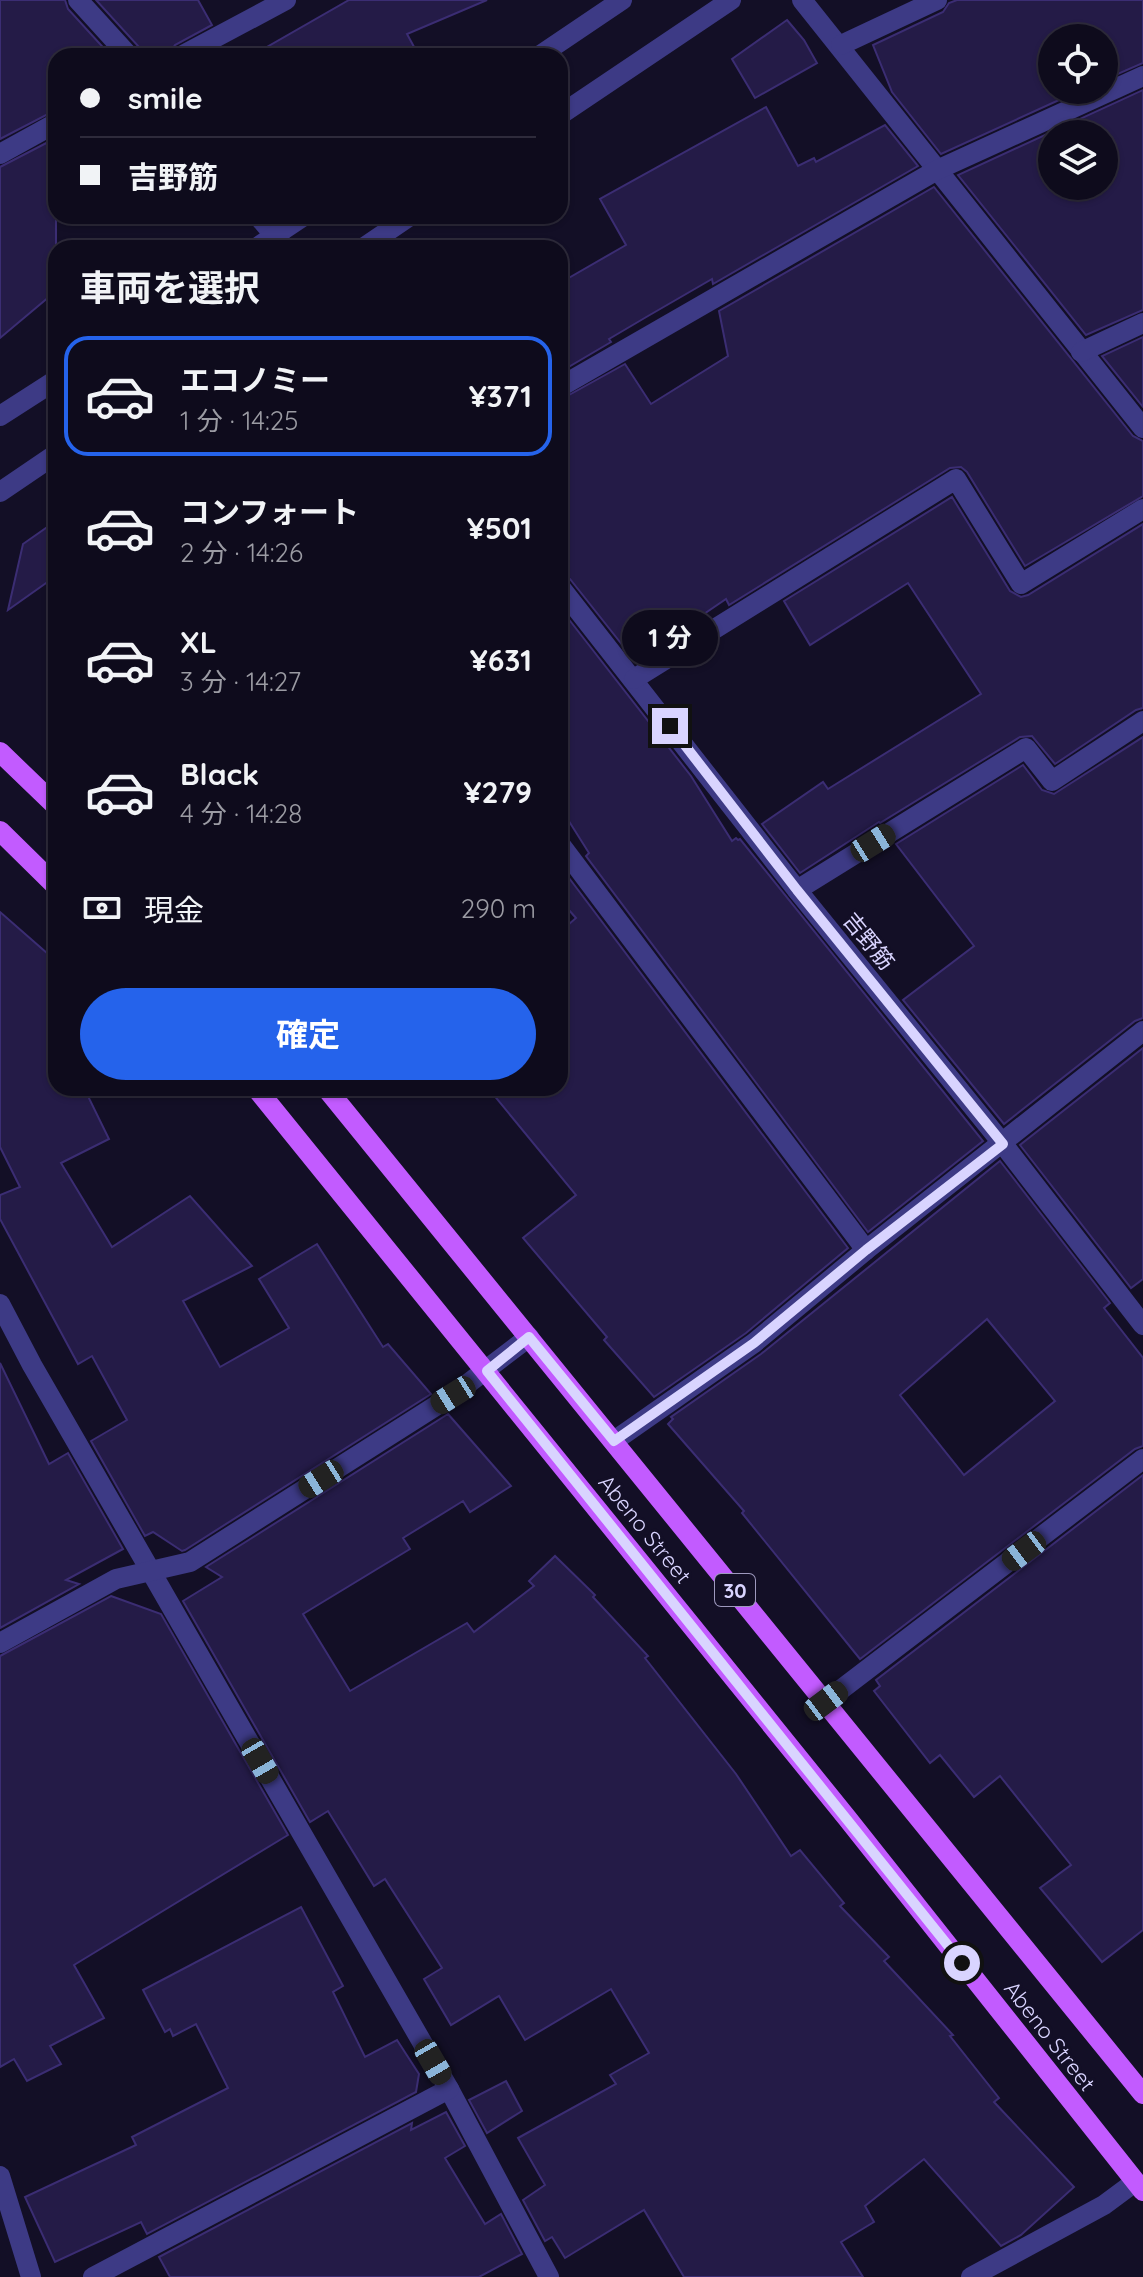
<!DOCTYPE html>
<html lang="ja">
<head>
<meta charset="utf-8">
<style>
  body { margin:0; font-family:Quicksand,"Noto Sans JP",sans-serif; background:#1c1929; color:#f1f3f6; height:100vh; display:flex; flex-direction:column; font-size:30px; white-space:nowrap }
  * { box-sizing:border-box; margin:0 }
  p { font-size:26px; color:#9b9ba3 }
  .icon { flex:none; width:44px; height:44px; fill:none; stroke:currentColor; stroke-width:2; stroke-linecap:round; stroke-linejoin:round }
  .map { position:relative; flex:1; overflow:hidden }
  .details { position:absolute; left:48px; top:240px; width:520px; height:856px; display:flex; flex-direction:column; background:#0e0b1c; border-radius:24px; box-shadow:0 2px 6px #0004,0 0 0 2px #2e2b3b }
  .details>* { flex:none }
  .guide { position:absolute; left:48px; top:48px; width:520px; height:176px; border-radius:24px; box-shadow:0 2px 6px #0004,0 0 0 2px #2e2b3b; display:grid; align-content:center; height:176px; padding:0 32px; background:#0e0b1c }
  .controls { position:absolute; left:1038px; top:24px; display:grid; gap:16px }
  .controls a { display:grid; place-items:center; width:80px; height:80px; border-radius:50%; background:#0e0b1c; box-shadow:0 2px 6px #0004,0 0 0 2px #2e2b3b; font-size:40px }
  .end { position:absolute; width:36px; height:36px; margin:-18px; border:10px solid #d9d4ff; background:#111; box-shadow:0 0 0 4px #111 }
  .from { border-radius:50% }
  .bubble { position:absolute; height:56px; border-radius:28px; background:#0e0b1c; box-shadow:0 2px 6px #0004,0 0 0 2px #2e2b3b; font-size:26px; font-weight:700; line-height:56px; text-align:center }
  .car { position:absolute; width:24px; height:48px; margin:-24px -12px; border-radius:10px; box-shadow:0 0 6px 2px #0007; background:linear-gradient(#222 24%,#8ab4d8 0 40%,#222 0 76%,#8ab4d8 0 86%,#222 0) }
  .guide b { display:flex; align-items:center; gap:28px; height:76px; font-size:30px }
  .guide b+b { border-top:2px solid #2e2b3b }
  .guide i { width:20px; height:20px; background:#f1f3f6 }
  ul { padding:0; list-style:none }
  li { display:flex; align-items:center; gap:24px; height:120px; margin:0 16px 12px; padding:0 16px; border:4px solid transparent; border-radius:24px }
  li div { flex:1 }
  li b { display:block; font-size:30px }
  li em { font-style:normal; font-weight:700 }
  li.active { border-color:#2563eb }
  li>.icon { width:72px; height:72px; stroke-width:1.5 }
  h2 { padding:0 32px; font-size:36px; line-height:96px }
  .pay { display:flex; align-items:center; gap:20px; height:88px; padding:0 32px; font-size:30px }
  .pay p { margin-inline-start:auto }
  .cta { display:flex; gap:16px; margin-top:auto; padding:16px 32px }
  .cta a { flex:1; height:92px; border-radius:48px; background:#2563eb; color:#fff; font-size:32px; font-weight:700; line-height:92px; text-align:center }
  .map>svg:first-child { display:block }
  .building { fill:#241b47; stroke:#3b2d73; stroke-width:2; fill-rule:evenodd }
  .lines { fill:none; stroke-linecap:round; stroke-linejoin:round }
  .minor { stroke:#3d3a85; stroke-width:20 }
  .major { stroke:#c25bff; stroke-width:20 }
  .route { stroke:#d9d4ff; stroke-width:10 }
  .labels { text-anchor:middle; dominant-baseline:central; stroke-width:6; stroke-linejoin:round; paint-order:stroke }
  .shield { fill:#130f26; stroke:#9e99be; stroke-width:2 }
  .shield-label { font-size:20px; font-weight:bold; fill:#d9d4ff }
  .street-label { font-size:22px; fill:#d9d4ff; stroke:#130f26 }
</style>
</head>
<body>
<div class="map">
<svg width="1143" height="2277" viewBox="0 0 1143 2277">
  <rect width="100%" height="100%" fill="#130f26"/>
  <!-- building -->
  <g class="building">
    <path d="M 0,0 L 65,0 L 68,9 L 111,56 L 56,56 L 56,110 L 0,139 Z"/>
    <path d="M 96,0 L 198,0 L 212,25 L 175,45 L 168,56 L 142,56 L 139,47 Z"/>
    <path d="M 349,0 L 487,0 L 407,34 L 419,56 L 251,56 Z"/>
    <path d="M 957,0 L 1143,0 L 1143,63 L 1104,80 L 1104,38 L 1052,38 L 1052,90 L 1081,90 L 941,154 L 892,92 L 873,45 L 943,12 L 949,3 Z"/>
    <path d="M 787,20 L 804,40 L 817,63 L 755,98 L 732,59 Z"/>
    <path d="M 1143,90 L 1143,310 L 1086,335 L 958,175 ZM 1052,134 L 1104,134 L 1104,186 L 1052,186 Z"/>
    <path d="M 766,107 L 798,166 L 814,158 L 816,162 L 885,125 L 918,166 L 713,284 L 712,279 L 648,316 L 609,339 L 611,342 L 560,372 L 560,283 L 626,245 L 600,199 Z"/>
    <path d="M 56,138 L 56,291 L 0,338 L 0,167 Z"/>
    <path d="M 934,187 L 1133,436 L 1143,441 L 1143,496 L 1025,566 L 967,472 L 961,467 L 950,468 L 729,605 L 726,599 L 635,661 L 570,579 L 560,574 L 560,400 L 625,364 L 651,404 L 728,356 L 719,311 Z"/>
    <path d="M 1143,337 L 1143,407 L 1102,356 Z"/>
    <path d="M 952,497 L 1010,591 L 1021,597 L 1028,595 L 1143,524 L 1143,708 L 1136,710 L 1055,764 L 1032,736 L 1020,737 L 880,823 L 879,822 L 800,873 L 762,824 L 823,782 L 828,789 L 981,694 L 908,583 L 810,645 L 784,601 Z"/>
    <path d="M 56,521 L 56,576 L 8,610 L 23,544 Z"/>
    <path d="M 560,608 L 691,776 L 732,841 L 736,838 L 738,840 L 740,839 L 983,1141 L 868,1232 L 586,856 L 589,853 L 560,807 Z"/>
    <path d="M 1143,737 L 1143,1018 L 1135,1021 L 1004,1124 L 903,1000 L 974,946 L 896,844 L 1023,765 L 1042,790 L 1054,794 Z"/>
    <path d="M 566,874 L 848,1248 L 746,1333 L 654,1397 L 604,1340 L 607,1337 L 523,1238 L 576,1195 L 488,1088 L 560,1088 L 560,932 L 576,918 L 560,900 L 560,879 Z"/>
    <path d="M 0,912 L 56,961 L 56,1088 L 84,1088 L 109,1139 L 61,1163 L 112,1247 L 190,1196 L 252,1266 L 183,1301 L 220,1367 L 289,1328 L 259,1279 L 317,1244 L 383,1347 L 388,1344 L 431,1394 L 185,1550 L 182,1551 L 153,1532 L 145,1536 L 91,1441 L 127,1420 L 92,1356 L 78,1364 L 0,1219 L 0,1195 L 20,1187 L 0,1147 Z"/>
    <path d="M 1143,1048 L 1143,1279 L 1131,1288 L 1020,1145 Z"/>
    <path d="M 1000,1161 L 1110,1303 L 1104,1308 L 1143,1358 L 1143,1446 L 1135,1449 L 860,1659 L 742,1513 L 744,1511 L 668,1424 L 673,1419 L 671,1417 L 761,1354 ZM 987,1319 L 1055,1401 L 964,1475 L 900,1395 Z"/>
    <path d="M 0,1363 L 49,1464 L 68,1453 L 123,1549 L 66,1580 L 79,1584 L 0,1628 Z"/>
    <path d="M 448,1414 L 511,1486 L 470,1512 L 463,1501 L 403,1538 L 410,1549 L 303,1614 L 350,1691 L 467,1623 L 474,1632 L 534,1586 L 529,1581 L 555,1556 L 595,1595 L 593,1597 L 648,1656 L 645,1658 L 736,1774 L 791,1856 L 800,1850 L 844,1903 L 840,1906 L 889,1957 L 884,1961 L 953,2035 L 950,2036 L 999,2098 L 994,2102 L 1074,2187 L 1021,2235 L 1001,2246 L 924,2159 L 865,2206 L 874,2222 L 841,2242 L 863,2277 L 684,2277 L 644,2210 L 565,2258 L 552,2237 L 545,2241 L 523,2200 L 545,2185 L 518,2138 L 616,2084 L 610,2075 L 649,2053 L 611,1989 L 525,2040 L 499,1996 L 451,2025 L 424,1979 L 442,1968 L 385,1879 L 374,1886 L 328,1811 L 310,1822 L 183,1601 L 222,1577 L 206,1567 Z"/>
    <path d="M 1143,1475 L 1143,1930 L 1102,1962 L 1040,1888 L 1071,1865 L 1000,1776 L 974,1797 L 940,1755 L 930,1763 L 874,1691 L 880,1686 L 876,1680 Z"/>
    <path d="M 111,1596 L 161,1614 L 288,1835 L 74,1965 L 104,2018 L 50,2046 L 61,2064 L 27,2081 L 14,2059 L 0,2067 L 0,1656 Z"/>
    <path d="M 301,1907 L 343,1986 L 333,1992 L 365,2057 L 397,2040 L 419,2074 L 416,2092 L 147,2234 L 141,2222 L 55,2262 L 25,2197 L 136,2145 L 132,2137 L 228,2088 L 196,2024 L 173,2036 L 170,2029 L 165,2032 L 143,1990 Z"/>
    <path d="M 506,2081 L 522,2111 L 487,2133 L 469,2100 Z"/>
    <path d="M 446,2112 L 465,2146 L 445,2158 L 485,2224 L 501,2214 L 522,2254 L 479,2277 L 170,2277 L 159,2257 L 412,2123 L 411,2130 Z"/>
  </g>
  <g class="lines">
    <!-- minor -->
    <g class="minor">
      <path d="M 78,0 L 129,56"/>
      <path d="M 802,0 L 1143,428"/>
      <path d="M 841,45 L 937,0"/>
      <path d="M 181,56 L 286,0"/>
      <path d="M 539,56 L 622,0"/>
      <path d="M 560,115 L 731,0"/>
      <path d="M 0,154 L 56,123"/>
      <path d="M 258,216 L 285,248"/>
      <path d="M 256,248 L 304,216"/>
      <path d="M 363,248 L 410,216"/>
      <path d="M 1081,352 L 1143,323"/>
      <path d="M 560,387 L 937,170 L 1143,76"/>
      <path d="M 0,416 L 56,380"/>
      <path d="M 0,492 L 56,454"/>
      <path d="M 560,587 L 797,890 L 1003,1144 L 1143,1325"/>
      <path d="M 634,679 L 956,479 L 1021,584 L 1143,509"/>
      <path d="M 560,844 L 866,1250"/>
      <path d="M 797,890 L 1026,748 L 1052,781 L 1143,721"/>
      <path d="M 0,1304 L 32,1365 L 449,2089 L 549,2277"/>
      <path d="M 614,1441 L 754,1343 L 866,1250 L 1143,1031"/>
      <path d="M 0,1643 L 116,1579 L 190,1562 L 453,1395 L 529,1337"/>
      <path d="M 826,1701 L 1143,1459"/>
      <path d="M 0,2176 L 31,2277"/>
      <path d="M 93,2277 L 449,2089"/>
      <path d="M 971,2277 L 1104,2205 L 1135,2182"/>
    </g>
    <!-- major -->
    <g class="major">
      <path d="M 0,752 L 56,806"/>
      <path d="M 0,831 L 56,886"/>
      <path d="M 256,1088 L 847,1818 L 1143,2191"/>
      <path d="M 326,1088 L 1143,2094"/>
    </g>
  </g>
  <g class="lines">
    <!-- route -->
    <path class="route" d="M 670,726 L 797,890 L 1003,1144 L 866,1250 L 754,1343 L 614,1441 L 529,1337 L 487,1371 L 962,1963"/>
  </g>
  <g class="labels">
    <!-- shield labels -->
    <rect class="shield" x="715" y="1574" width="40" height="32" rx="6"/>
    <g class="shield-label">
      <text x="735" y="1590">30</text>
    </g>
    <!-- street labels -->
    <g class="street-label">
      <text transform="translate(869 941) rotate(51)">吉野筋</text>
      <text transform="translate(645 1529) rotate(51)">Abeno Street</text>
      <text transform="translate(1050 2036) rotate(52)">Abeno Street</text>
    </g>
  </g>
</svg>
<div class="controls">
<a><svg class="icon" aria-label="locate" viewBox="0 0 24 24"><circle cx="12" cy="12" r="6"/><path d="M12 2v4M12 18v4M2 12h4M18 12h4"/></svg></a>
<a><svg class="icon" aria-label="layers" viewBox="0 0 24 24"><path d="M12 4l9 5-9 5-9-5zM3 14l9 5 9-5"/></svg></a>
</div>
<i class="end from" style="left:962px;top:1963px"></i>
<i class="end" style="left:670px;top:726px"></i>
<div class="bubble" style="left:622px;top:610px;width:96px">1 分</div>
<i class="car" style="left:873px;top:843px;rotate:58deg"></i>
<i class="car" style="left:453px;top:1395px;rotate:238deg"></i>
<i class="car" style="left:321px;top:1479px;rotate:238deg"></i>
<i class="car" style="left:1024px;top:1551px;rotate:233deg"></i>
<i class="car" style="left:826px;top:1701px;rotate:53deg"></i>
<i class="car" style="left:260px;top:1761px;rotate:150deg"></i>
<i class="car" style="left:433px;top:2062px;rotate:150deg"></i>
<div class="guide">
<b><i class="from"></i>smile</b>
<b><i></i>吉野筋</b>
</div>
<section class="details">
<h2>車両を選択</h2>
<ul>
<li class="active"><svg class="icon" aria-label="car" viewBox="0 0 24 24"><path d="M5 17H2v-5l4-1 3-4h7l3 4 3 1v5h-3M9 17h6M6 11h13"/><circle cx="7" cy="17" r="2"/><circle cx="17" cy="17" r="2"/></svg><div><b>エコノミー</b><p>1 分 · 14:25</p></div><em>¥371</em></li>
<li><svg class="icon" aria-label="car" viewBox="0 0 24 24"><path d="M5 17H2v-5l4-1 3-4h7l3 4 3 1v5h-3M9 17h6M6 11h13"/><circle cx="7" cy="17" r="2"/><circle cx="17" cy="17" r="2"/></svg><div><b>コンフォート</b><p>2 分 · 14:26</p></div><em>¥501</em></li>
<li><svg class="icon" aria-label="car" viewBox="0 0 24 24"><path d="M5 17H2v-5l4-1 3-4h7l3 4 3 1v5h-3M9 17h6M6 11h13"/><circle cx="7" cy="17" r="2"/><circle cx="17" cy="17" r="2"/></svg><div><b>XL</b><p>3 分 · 14:27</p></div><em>¥631</em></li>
<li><svg class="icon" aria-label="car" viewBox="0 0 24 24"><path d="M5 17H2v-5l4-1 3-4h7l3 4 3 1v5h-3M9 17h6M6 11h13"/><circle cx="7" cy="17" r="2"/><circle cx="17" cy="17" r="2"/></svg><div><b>Black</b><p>4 分 · 14:28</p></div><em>¥279</em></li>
</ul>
<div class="pay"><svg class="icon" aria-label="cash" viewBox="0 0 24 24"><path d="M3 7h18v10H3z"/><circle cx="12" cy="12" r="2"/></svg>現金<p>290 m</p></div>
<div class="cta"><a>確定</a></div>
</section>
</div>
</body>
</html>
